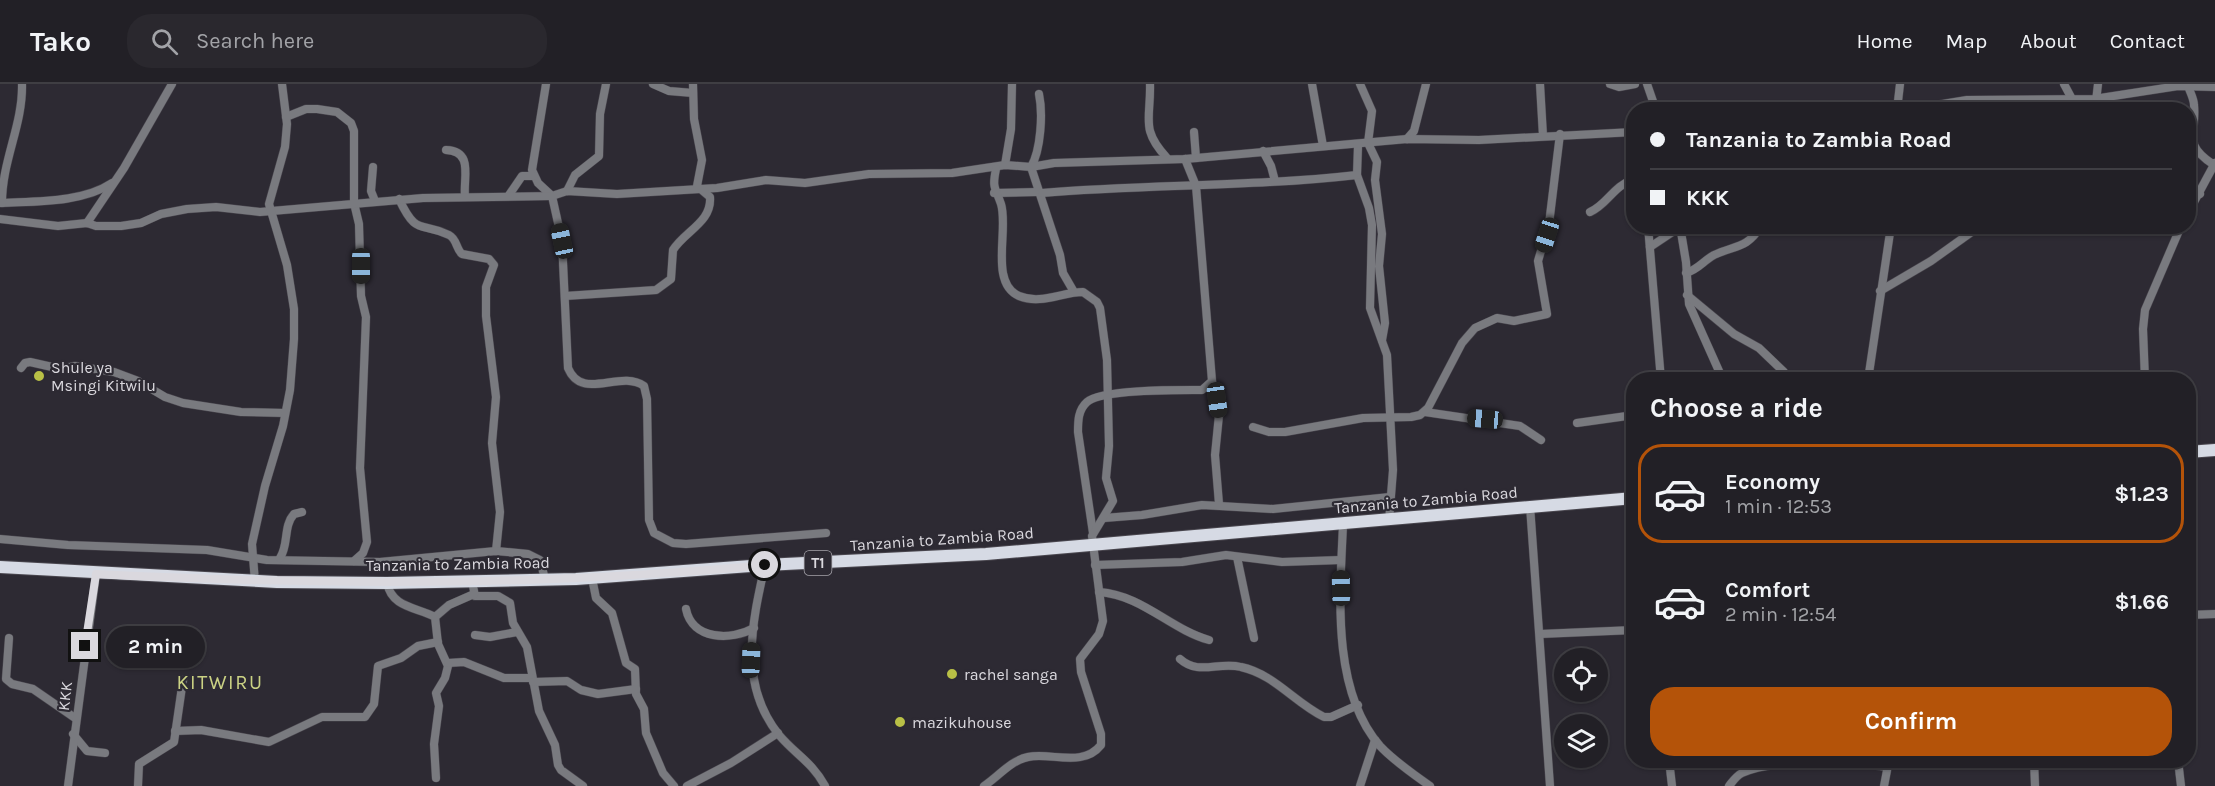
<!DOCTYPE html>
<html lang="en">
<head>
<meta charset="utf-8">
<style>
  body { margin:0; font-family:Karla,sans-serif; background:#2a282e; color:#f1f3f6; height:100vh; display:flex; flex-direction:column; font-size:22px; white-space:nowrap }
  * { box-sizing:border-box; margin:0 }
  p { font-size:20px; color:#a2a3a7 }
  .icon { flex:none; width:33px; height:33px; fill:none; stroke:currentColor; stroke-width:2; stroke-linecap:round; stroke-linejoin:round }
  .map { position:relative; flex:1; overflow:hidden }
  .side { position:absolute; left:1626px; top:288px; width:570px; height:396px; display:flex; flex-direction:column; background:#222026; border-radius:24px; box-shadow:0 2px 4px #0004,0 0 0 2px #3f3e43 }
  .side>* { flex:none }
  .top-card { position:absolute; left:1626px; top:18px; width:570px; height:132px; border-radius:24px; box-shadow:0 2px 4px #0004,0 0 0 2px #3f3e43; display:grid; align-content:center; height:132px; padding:0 24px; background:#222026 }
  .fabs { position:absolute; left:1554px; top:564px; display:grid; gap:12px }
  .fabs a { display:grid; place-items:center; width:54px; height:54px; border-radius:50%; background:#222026; box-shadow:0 2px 4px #0004,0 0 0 2px #3f3e43; font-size:30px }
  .end { position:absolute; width:27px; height:27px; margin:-14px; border:8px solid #dad8de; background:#111; box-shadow:0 0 0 3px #111 }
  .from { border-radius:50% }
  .bubble { position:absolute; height:42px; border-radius:21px; background:#222026; box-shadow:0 2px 4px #0004,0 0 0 2px #3f3e43; font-size:20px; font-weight:700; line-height:42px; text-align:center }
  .car { position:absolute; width:18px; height:36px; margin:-18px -9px; border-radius:8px; box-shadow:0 0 4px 2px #0007; background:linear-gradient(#222 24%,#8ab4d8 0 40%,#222 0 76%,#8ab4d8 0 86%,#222 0) }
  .top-card b { display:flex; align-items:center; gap:21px; height:57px; font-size:22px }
  .top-card b+b { border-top:2px solid #3f3e43 }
  .top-card i { width:15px; height:15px; background:#f1f3f6 }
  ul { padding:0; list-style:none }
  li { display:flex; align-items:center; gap:18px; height:99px; margin:0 12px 9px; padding:0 12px; border:3px solid transparent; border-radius:24px }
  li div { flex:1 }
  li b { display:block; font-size:22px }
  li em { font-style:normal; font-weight:700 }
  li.current { border-color:#b45309 }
  li>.icon { width:54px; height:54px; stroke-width:1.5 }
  h2 { padding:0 24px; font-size:27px; line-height:72px }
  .action { display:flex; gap:12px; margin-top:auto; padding:12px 24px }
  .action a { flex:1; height:69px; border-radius:24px; background:#b45309; color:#fff; font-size:24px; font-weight:700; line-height:69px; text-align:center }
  header { display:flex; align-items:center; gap:36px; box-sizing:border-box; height:84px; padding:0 30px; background:#222026; border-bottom:2px solid #3f3e43 }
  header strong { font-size:28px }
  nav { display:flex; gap:33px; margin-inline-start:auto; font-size:21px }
  .search { width:420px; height:54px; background:#2a282e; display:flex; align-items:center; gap:15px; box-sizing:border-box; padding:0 21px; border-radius:24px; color:#a2a3a7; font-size:22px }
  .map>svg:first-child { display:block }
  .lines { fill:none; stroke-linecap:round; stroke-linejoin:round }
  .minor-casing { stroke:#49464e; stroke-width:9 }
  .trunk-casing { stroke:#49464e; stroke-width:14 }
  .minor { stroke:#797a7f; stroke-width:8 }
  .trunk { stroke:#d6dae4; stroke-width:12 }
  .route { stroke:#dad8de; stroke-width:8 }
  .poi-dot { fill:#b9c046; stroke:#2d2a33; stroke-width:2 }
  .labels { text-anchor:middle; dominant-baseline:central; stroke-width:4.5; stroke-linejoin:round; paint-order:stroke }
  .shield { fill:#2d2a33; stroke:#a6a4ab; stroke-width:1.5 }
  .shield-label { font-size:15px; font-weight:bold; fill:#dad8de }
  .poi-label { font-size:16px; fill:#dad8de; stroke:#2d2a33; text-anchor:start }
  .street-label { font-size:16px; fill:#dad8de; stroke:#2d2a33 }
  .quarter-label { font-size:20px; letter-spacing:1.5px; fill:#cbd284; stroke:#2d2a33 }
</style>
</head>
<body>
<header>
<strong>Tako</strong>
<div class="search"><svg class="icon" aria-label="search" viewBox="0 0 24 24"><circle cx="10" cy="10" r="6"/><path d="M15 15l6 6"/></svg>Search here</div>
<nav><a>Home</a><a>Map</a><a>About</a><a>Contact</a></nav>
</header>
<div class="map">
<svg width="2215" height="702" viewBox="0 0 2215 702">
  <rect width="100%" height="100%" fill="#2d2a33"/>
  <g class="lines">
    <!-- minor casing -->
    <g class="minor-casing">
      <g id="minor">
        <path d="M 546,0 L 532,86 L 538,99 L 552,112 L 562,157 L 568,284 C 582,318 620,285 644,302 L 647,315 L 649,436 L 654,449 L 673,459 L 686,460 L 826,449"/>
        <path d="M 653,0 L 669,7 L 693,9"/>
        <path d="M 1150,0 C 1151,35 1140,45 1167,74"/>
        <path d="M 1312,0 L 1323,62"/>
        <path d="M 1360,0 L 1372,27 L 1368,59 L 1377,78 L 1375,96 L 1382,150 L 1379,182 L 1385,239 L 1382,256"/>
        <path d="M 1540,0 L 1543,52"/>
        <path d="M 1610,0 L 1619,3 L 1635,0"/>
        <path d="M 1647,0 L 1656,26"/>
        <path d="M 2064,0 L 2072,15"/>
        <path d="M 2188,2 C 2190,8 2194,15 2194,21 C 2197,51 2181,59 2214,81"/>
        <path d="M 1039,10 C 1043,29 1041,66 1031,83 L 1060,171 L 1063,189 L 1074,208"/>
        <path d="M 1897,26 L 1900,0"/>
        <path d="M 1906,26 L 1967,16 L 2094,15 L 2178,2 L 2215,3"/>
        <path d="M 2095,26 L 2098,0"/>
        <path d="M 286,33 L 306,25 L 317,25 L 337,28 L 351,39 L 354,47 L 354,119 L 359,140 L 361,212 L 366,233 L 360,384 L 367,458 L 363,469 L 354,477"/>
        <path d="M 1194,48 L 1196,74"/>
        <path d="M 1407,55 L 1414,47 L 1426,0"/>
        <path d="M 1358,62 L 1357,91 L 1369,124 L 1372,141 L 1370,224 L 1387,271 L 1393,386 L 1389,437"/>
        <path d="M 446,66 C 474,67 463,94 465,112"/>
        <path d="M 1263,67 L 1271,82 L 1275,97"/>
        <path d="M 1005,81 L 1011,45 L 1012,0"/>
        <path d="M 373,83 L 371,107 L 375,117"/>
        <path d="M 2188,100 L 2200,110"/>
        <path d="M 567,107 L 575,91 L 599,72 L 600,30 L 606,0"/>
        <path d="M 994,109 L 1038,108"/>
        <path d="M 1042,109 C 1147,100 1252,103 1357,91"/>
        <path d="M 509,111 L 522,92 L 534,92"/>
        <path d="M 399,115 C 417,153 420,137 449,151 C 457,155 456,165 462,170 L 489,175 L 494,181 L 486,203 L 486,232 L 496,313 L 492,359 L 500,428 L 496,467"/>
        <path d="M 0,119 C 35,117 82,119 112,99"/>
        <path d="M 2,119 C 2,76 23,41 22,0"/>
        <path d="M 1590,128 C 1607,121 1613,102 1634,95"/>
        <path d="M 2188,129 L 2215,79"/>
        <path d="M 0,135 L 58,142 L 87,139 L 96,142 L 121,142 L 141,139 L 161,130 L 187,125 L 216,123 L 260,128 L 423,114 L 552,112 L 567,107 L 617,110 L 717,104 L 766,96 L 805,99 L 869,90 L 952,89 L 1005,81 L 1031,83 L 1054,79 L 1185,75 L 1407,55 L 1479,56 L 1634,48"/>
        <path d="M 87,139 L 124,84 L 172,0"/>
        <path d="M 1648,142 L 1661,296"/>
        <path d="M 1680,142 L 1686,178 L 1689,220 L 1723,296"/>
        <path d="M 1650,163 L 1680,143"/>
        <path d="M 1686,189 C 1699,185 1703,177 1714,171 C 1735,161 1747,165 1761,142"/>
        <path d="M 1880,207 L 1931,177 L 1980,142"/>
        <path d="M 1687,211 L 1734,250 L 1759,264 L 1784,288"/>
        <path d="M 565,212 L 656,206 L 671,195 L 673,166 C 685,147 712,138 710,113 L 697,102 L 702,76 L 694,35 L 693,0"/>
        <path d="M 21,284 L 25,279 L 30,278 L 61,285 L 75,282 L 114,288 L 138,297 L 165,313 L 183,319 L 241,328 L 285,329"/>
        <path d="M 1868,296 L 1891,142"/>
        <path d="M 2145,296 L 2143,245 L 2145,226 L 2181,142"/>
        <path d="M 1212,297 L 1219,331 L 1215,371 L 1219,420"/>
        <path d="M 1425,328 L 1520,342 L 1541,356"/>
        <path d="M 1577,339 L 1634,331"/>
        <path d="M 1253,343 L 1269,348 L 1285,348 L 1363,334 L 1411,333 L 1420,331 L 1428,324 L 1462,259 L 1475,244 L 1497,234 L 1514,237 L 1547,230 L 1538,177 L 1549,140 L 1560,50"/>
        <path d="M 1530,422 L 1550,702"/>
        <path d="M 1104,434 L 1142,431 L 1202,421 L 1273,425 L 1390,413"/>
        <path d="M 1343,441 C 1340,509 1331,606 1380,662 C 1394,677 1413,690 1430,702"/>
        <path d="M 1093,449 L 1078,348 C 1078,337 1078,326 1087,318 C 1101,305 1180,306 1202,306 L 1212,297 L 1196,102 L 1185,75"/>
        <path d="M 0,455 L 68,461 L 207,466 L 267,476 L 380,478 L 496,467 L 528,470 L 540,476 L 545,495"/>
        <path d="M 1237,473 L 1254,554"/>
        <path d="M 280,474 C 289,461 283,442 294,430 L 302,428"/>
        <path d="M 765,481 C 752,539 738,600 779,651 C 796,671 812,678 825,702"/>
        <path d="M 1095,481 L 1182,478 L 1226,471 L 1282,478 L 1341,476"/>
        <path d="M 592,494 L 596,514 L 612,529 L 626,579 L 635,585 L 636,610 L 644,625 L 646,649 L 663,689 L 674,702"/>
        <path d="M 472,497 L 475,512 L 498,512 L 510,519 L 513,539 L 527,563 L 539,627 L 555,661 L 558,681 L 561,686 L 583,702"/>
        <path d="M 255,498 L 252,460 L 265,402 L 283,342 L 290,306 L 294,255 L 294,225 L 287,181 L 269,120 L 285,63 L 287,40 L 282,0"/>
        <path d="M 387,499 C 392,524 417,523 435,533 L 438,560 L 448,582 L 445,594 L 436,609 L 439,622 L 434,660 L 436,694"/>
        <path d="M 1099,508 C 1142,511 1170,545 1209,556"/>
        <path d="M 686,525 C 692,556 731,557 754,544"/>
        <path d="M 2188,531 L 2215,530"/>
        <path d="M 435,533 L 449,521 L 474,510"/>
        <path d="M 1540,550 L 1634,546"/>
        <path d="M 475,551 L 490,553 L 517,548"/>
        <path d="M 9,554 L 6,595 L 12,600 L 33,605 L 75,634"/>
        <path d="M 1180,575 C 1199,592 1219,577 1241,583 C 1274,590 1295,619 1324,633 L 1331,633 L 1358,621"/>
        <path d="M 448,579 L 464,578 L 504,594 L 532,594"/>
        <path d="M 533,598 L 567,597 L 581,606 L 598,610 L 636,605"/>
        <path d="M 175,647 L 201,646 L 269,658 L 322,633 L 365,633 L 374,620 L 378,582 L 401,574 L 418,562 L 438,558"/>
        <path d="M 73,650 L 87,667 L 105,669"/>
        <path d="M 1669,676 L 1672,702"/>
        <path d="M 2034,676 L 2035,702"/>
        <path d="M 2178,676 L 2181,702"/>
        <path d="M 68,702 L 96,490"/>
        <path d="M 138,702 L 139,680 L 174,658 L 183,596"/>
        <path d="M 687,702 L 731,679 L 778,649"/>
        <path d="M 984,702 C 999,692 1010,677 1028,673 C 1051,668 1083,684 1101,661 L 1101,650 L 1081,588 L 1080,575 L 1099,550 L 1103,537 L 1092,452 L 1113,417 L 1106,394 L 1109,362 L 1107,276 L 1100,224 L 1097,218 L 1083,208 C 1062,208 1041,221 1019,212 C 989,199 1009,145 1001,120 C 995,103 992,104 996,85"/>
        <path d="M 1360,702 L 1375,656"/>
        <path d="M 1729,702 C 1733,697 1736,692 1742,689 C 1773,674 1853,678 1888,683"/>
        <path d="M 1884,702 L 1889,676"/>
      </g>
    </g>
    <!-- trunk casing -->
    <g class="trunk-casing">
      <g id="trunk">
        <path d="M 2188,368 L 2215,366"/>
        <path d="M 0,483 L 277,498 L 387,499 L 576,495 L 765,481 L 986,470 L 1634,414"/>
      </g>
    </g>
    <!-- minor -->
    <use href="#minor" class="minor"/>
    <!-- trunk -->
    <use href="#trunk" class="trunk"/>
  </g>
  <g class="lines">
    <!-- route -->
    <path class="route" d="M 85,562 L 96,490 C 275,499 454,502 633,491 C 677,488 721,486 765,481"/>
  </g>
  <!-- markers -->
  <g class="poi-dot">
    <circle cx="39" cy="292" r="6"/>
    <circle cx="952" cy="590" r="6"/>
    <circle cx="900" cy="638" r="6"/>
  </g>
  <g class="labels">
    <!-- shield labels -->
    <rect class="shield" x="804.5" y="467" width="27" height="24" rx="4.5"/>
    <g class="shield-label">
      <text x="818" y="479">T1</text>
    </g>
    <!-- poi labels -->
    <g class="poi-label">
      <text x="51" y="283">Shule ya<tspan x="51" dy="18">Msingi Kitwilu</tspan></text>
      <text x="964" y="590">rachel sanga</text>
      <text x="912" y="638">mazikuhouse</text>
    </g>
    <!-- street labels -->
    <g class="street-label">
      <text transform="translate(1426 416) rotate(-5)">Tanzania to Zambia Road</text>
      <text transform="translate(942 455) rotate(-4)">Tanzania to Zambia Road</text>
      <text transform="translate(458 480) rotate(-1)">Tanzania to Zambia Road</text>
      <text transform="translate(65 612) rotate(-83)">KKK</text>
    </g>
    <!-- quarter labels -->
    <g class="quarter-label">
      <text x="220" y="598">KITWIRU</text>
    </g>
  </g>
</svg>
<div class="fabs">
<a><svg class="icon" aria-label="locate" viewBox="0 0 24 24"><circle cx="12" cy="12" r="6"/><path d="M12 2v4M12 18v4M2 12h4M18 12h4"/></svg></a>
<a><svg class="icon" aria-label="layers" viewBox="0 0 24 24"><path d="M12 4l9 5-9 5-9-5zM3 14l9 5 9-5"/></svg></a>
</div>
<i class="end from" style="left:765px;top:481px"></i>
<i class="end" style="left:85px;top:562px"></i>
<div class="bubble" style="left:106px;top:542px;width:99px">2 min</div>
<i class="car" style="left:1547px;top:151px;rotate:198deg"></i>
<i class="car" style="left:562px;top:157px;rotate:348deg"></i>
<i class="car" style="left:361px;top:182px;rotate:180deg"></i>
<i class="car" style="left:1217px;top:316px;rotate:172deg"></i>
<i class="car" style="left:1485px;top:335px;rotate:275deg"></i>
<i class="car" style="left:1341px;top:504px;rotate:359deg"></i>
<i class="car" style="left:751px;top:576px;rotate:2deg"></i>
<div class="top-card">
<b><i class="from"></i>Tanzania to Zambia Road</b>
<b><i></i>KKK</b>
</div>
<section class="side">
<h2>Choose a ride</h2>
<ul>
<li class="current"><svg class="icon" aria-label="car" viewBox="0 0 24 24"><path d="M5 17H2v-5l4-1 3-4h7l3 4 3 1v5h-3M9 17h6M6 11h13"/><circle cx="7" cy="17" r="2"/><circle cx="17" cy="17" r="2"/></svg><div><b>Economy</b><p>1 min · 12:53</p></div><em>$1.23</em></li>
<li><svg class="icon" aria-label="car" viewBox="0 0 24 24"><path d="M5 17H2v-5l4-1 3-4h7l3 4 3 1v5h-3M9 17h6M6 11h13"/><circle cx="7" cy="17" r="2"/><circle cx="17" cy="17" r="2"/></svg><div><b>Comfort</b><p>2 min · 12:54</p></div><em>$1.66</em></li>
</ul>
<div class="action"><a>Confirm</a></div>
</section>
</div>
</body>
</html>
